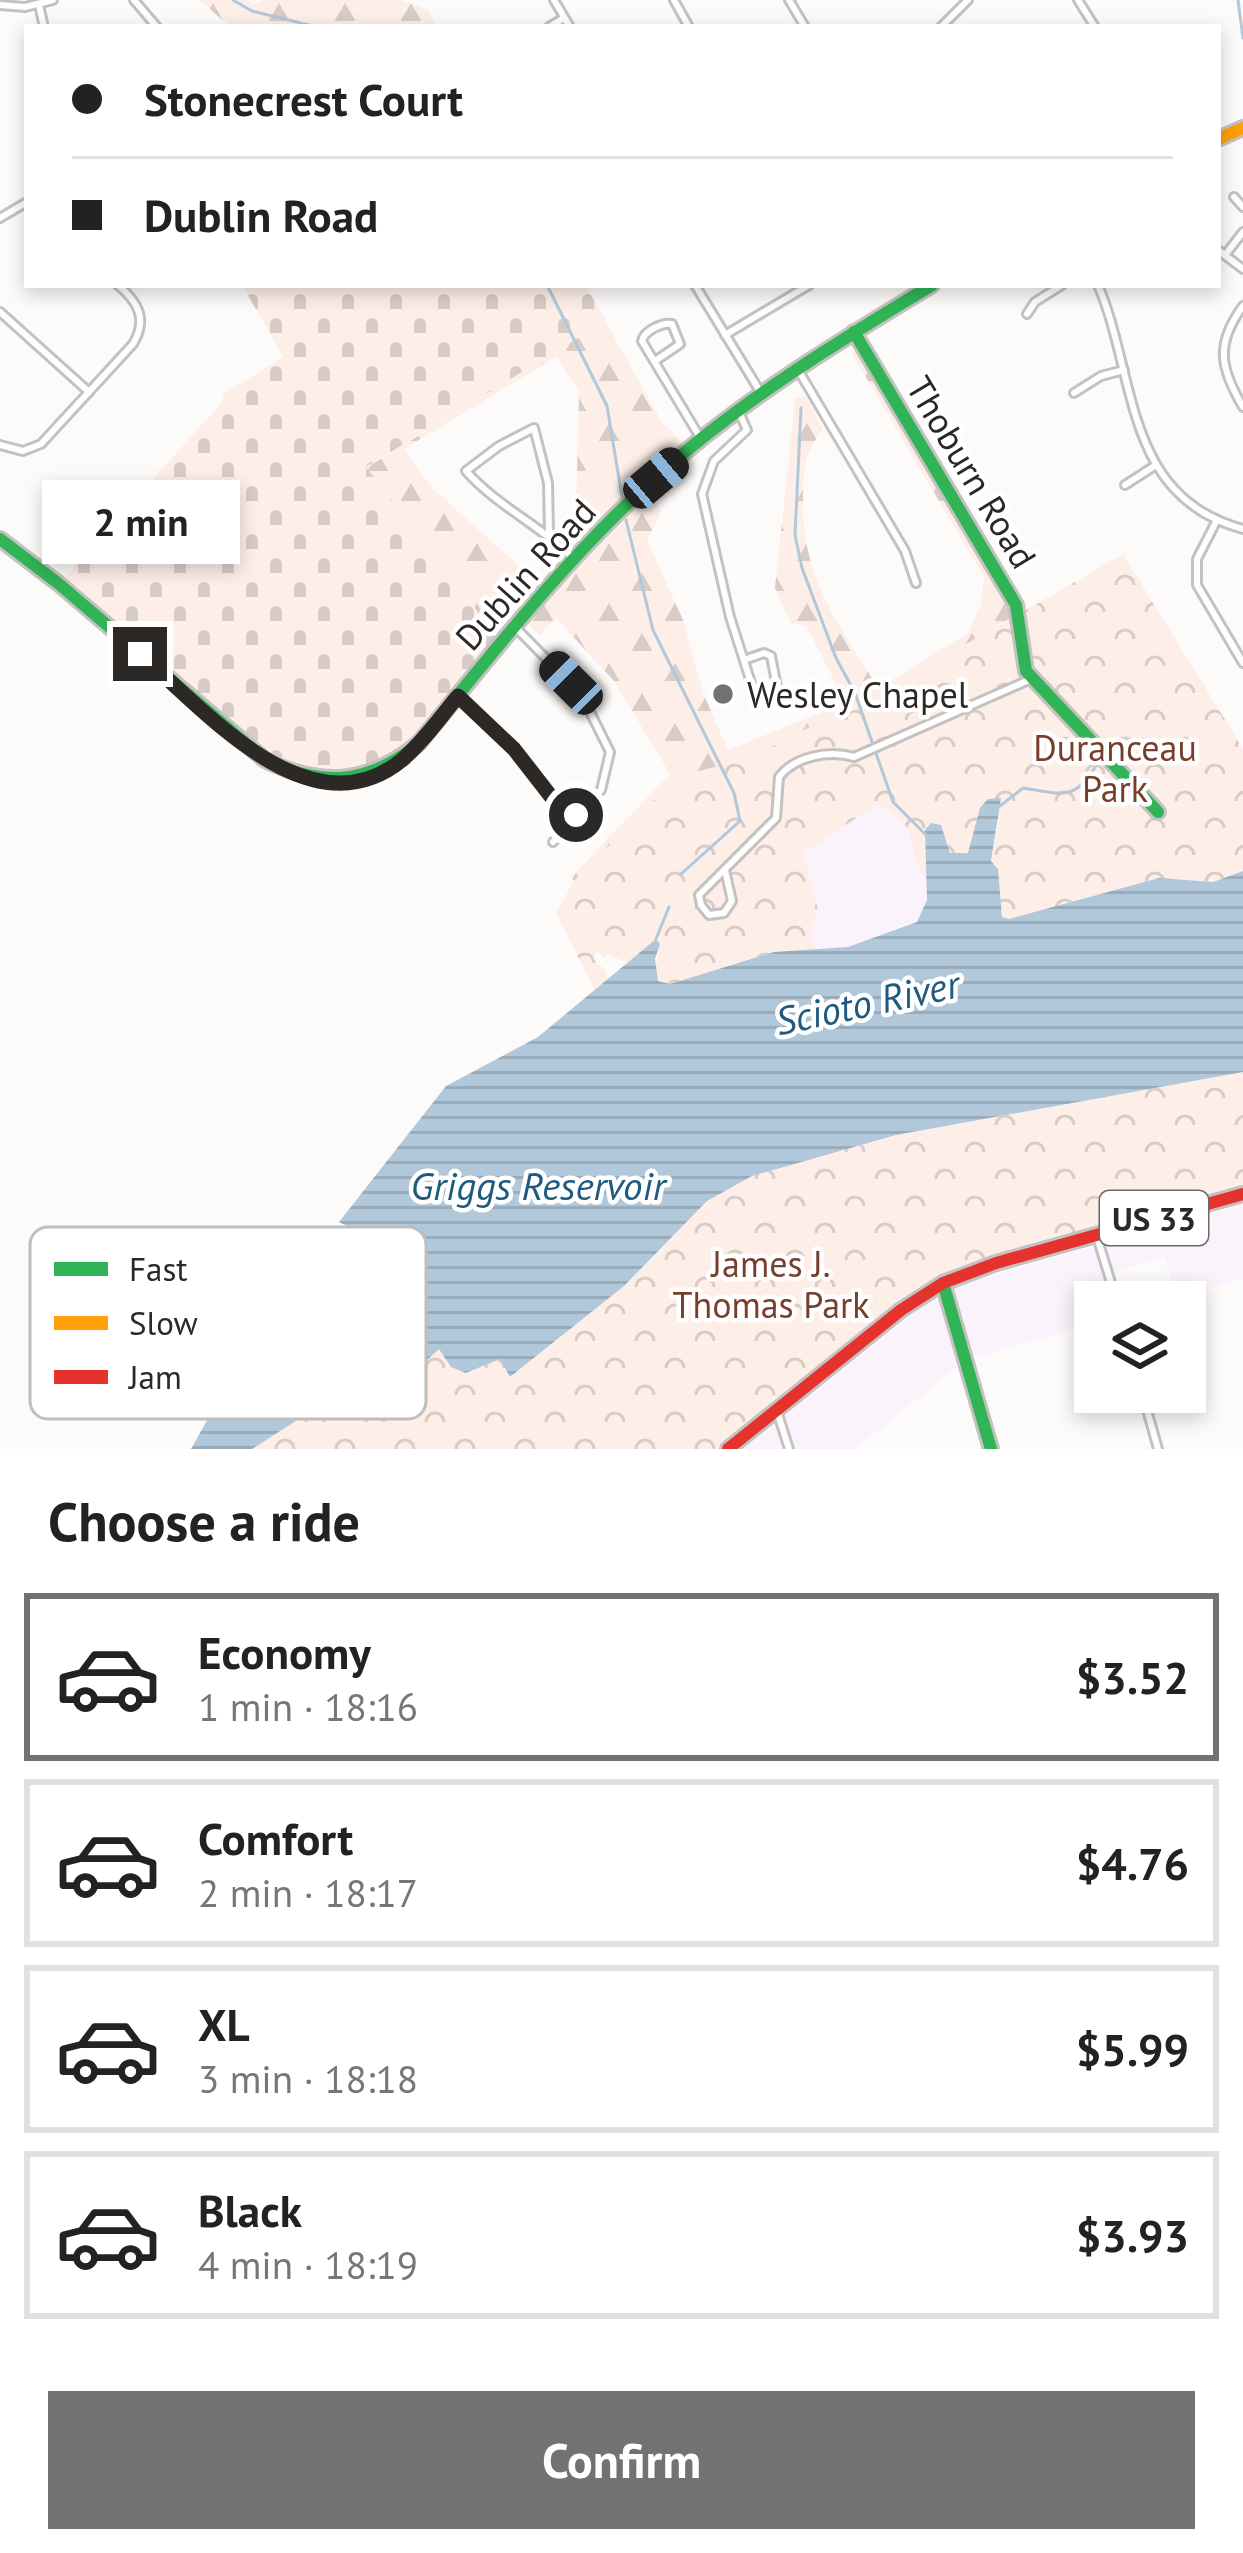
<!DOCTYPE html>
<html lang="en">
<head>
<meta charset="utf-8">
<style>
  body { margin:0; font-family:"PT Sans",sans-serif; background:#f6f6f6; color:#222; height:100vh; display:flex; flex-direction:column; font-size:45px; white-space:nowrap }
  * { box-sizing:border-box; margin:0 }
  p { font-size:39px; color:#767676 }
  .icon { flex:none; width:66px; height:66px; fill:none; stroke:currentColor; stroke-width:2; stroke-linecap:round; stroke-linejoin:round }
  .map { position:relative; height:1449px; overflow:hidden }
  .side { display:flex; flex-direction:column; background:#fff; flex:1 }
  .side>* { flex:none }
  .guide { position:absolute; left:24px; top:24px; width:1197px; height:264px; border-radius:0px; box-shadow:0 6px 18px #0003; display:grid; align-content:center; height:264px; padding:0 48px; background:#fff }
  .buttons { position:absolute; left:1074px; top:1281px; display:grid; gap:24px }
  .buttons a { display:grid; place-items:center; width:132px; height:132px; border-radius:0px; background:#fff; box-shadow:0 6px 18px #0003; font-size:60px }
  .end { position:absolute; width:54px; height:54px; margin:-27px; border:15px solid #2b2826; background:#fff; box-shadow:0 0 0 6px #fff }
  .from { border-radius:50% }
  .bubble { position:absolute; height:84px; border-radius:0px; background:#fff; box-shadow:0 6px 18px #0003; font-size:39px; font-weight:800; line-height:84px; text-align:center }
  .car { position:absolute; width:36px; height:72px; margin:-36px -18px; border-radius:15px; box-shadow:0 0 9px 3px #0007; background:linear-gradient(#222 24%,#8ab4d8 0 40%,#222 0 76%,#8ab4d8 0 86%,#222 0) }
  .guide b { display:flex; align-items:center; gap:42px; height:114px; font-size:45px }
  .guide b+b { border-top:3px solid #e0e0e0 }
  .guide i { width:30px; height:30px; background:#222 }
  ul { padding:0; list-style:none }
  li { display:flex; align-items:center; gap:36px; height:168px; margin:0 24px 18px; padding:0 24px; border:6px solid #e0e0e0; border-radius:0px }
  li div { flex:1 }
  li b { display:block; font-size:45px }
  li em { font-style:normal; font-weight:800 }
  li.selected { border-color:#747270 }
  li>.icon { width:108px; height:108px; stroke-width:1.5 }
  h2 { padding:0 48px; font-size:54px; line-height:144px }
  .button { display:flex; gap:24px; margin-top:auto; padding:24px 48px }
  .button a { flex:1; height:138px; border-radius:0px; background:#747270; color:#fff; font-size:48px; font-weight:800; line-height:138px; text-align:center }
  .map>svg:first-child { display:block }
  .commercial { fill:#faf3fc }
  .grass { fill:#fdeee8 }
  .forest { fill:url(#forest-firs) }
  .cemetery { fill:url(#cemetery-stones) }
  .park { fill:url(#park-crowns) }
  .water { fill:url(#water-rules); fill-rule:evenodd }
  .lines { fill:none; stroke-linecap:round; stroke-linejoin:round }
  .stream { stroke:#b0c8da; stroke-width:3 }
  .street-casing { stroke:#c4c2c1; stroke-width:12 }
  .fast-casing { stroke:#c4c2c1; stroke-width:18 }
  .slow-casing { stroke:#c4c2c1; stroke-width:18 }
  .jam-casing { stroke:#c4c2c1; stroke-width:18 }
  .street { stroke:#fffefe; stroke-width:6 }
  .fast { stroke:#30b455; stroke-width:12 }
  .slow { stroke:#ff9f0a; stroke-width:12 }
  .jam { stroke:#e5322d; stroke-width:12 }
  .route { stroke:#2b2826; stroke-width:15 }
  .poi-dot { fill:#747270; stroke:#fff; stroke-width:4.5 }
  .labels { text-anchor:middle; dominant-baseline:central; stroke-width:9; stroke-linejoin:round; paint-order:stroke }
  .shield { fill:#fff; stroke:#6b6867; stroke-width:3 }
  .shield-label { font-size:33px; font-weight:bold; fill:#2b2826 }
  .street-label { font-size:36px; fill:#2b2826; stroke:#fff }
  .poi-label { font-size:36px; fill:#2b2826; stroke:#fff; text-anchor:start }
  .park-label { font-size:36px; fill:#773f2b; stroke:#fff }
  .water-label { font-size:39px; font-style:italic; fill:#215a7f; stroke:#fff }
  .key { fill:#fff; stroke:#bfbebe; stroke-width:3 }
  .key-label { font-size:33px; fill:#2b2826 }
</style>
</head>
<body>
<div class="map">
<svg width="1243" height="1449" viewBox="0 0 1243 1449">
  <defs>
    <pattern id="forest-firs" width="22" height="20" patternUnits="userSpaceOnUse" patternTransform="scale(3)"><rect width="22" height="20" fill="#fdeee8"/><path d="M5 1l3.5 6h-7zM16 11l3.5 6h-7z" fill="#d9ccc7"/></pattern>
    <pattern id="cemetery-stones" width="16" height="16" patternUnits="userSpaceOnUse" patternTransform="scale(3)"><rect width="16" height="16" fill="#fdeee8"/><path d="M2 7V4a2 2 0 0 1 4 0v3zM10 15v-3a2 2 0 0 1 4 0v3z" fill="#d9ccc7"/></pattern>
    <pattern id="park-crowns" width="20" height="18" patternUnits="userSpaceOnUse" patternTransform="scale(3)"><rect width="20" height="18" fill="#fdeee8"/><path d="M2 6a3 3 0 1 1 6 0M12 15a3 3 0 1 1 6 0" fill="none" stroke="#d9ccc7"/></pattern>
    <pattern id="water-rules" width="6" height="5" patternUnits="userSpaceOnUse" patternTransform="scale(3)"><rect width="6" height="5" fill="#b0c8da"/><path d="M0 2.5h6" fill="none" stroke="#98acbb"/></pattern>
  </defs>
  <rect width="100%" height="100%" fill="#fdfbfa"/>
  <!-- commercial -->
  <g class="commercial">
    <path d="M 879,802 L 908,828 L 916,864 L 927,879 L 927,900 L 917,922 L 848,947 L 817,950 L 810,931 L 803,853 Z"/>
    <path d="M 1243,1204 L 1243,1279 L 1177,1297 L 1164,1257 L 1109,1273 L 1117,1302 L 1095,1302 L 1095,1323 L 966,1360 L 855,1449 L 743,1449 L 933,1298 L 958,1285 Z"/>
  </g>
  <!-- grass -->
  <path class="grass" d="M 663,424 L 685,445 L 587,536 L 580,520 L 649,434 Z"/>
  <!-- forest -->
  <g class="forest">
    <path d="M 199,0 L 247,0 L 253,5 L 263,0 L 401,0 L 428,10 L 437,27 L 231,27 Z"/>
    <path d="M 585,285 L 663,424 L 649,434 L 580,520 L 576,510 L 579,392 L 556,357 L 404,449 L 432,488 L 531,577 L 493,632 L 366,468 L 534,365 Z"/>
    <path d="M 861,348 L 1019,613 L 936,662 L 891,696 L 898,721 L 588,898 L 571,877 L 670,774 L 614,681 L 556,618 L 539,635 L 527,622 L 648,494 L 662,511 L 647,540 L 683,620 L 704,695 L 728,750 L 840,705 L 834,680 L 806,625 L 791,624 L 775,588 L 795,399 L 805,396 L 823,429 C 805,451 803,470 803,499 C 801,577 839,626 879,689 L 969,632 L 981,604 L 984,577 L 852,354 Z"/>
  </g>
  <!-- cemetery -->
  <path class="cemetery" d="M 242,285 L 585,285 L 606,321 L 366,467 L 501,644 L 399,762 L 337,782 L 278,768 L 59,584 L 224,400 L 222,395 L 283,357 Z"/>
  <!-- park -->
  <g class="park">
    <path d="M 1123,554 L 1243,749 L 1243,871 L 1213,882 L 1159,878 L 1009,919 L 1002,917 L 998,869 L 991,861 L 999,820 L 975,829 L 969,853 L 950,854 L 945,846 L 944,836 L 925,830 L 927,879 L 916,864 L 908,828 L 879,803 L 803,853 L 818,909 L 810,931 L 817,950 L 774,952 L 670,984 L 658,981 L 655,971 L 660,944 L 626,963 L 609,954 L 603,958 L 597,950 L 593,958 L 606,971 L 610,987 L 600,1001 L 556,913 L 574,881 L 678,776 L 748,759 L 816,724 L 890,697 L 936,662 Z"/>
    <path d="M 1243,1072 L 1243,1194 L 943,1283 L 728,1449 L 252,1449 L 313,1410 L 420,1367 L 439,1348 L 451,1367 L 467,1373 L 500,1359 L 511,1377 L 624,1286 L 707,1201 L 752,1176 L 896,1135 Z"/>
  </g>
  <!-- water -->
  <path class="water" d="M 1001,798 L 991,861 L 998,869 L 1002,917 L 1009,919 L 1159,878 L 1213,882 L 1243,871 L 1243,1072 L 896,1135 L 752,1176 L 707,1201 L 624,1286 L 510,1377 L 500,1359 L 466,1373 L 451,1367 L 439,1349 L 410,1376 L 354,1392 L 313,1410 L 252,1449 L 191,1449 L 229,1381 L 296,1296 L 351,1245 L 376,1241 L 339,1222 L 446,1086 L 538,1037 L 656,939 L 660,944 L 655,959 L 658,981 L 670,984 L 774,952 L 848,947 L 917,922 L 927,900 L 925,830 L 931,823 L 941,825 L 950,853 L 968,853 L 980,808 L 988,799 ZM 354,1305 C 368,1323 392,1334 415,1331 L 423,1337 L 424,1345 L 419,1352 L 395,1365 L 373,1361 L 339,1367 L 302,1362 L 282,1383 L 266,1392 L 265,1378 L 286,1349 L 288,1339 L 312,1327 L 324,1314 Z"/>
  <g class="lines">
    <!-- stream -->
    <g class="stream">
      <path d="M 233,0 L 252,11 L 317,27"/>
      <path d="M 1238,0 L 1243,38"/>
      <path d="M 547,285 L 607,406 L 622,497"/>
      <path d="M 801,408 L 795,535 L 802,568 L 836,658 L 855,693 L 893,802 L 927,836"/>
      <path d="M 626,520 L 653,630 L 734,793 L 740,821 L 681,874"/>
      <path d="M 1000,806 L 1023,788 C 1063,794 1075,802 1097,764"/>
      <path d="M 656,939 L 669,907"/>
    </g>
    <!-- street casing -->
    <g class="street-casing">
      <g id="street">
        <path d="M 134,0 L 157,27"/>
        <path d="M 554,0 L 570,27"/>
        <path d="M 674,0 L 689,27"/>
        <path d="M 789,0 L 805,27"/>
        <path d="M 1078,0 L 1095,27"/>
        <path d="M 0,5 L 25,7 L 53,0"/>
        <path d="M 39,5 L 44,27"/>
        <path d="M 549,27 L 564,18"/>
        <path d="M 941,27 L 968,0"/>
        <path d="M 1234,197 L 1243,207"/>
        <path d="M 0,218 L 27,202"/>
        <path d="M 1218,250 L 1243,269"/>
        <path d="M 1225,255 L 1243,232"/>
        <path d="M 695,285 L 761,393"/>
        <path d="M 1098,285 C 1137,376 1123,497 1243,529"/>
        <path d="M 1243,306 C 1215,344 1220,368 1243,407"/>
        <path d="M 0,312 L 89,392"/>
        <path d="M 1027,314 L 1035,302 L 1062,285"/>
        <path d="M 725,335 L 809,285"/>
        <path d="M 655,361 L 680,344 L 672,324 C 662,322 644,331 642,341 L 701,439"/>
        <path d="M 797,368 L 905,551 L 916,583"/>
        <path d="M 1074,393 L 1101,376 L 1124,370"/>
        <path d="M 739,412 L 747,430 L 714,461 L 702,494 L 730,617 L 753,689 L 767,694 L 777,687 L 771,656 L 764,653 L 744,660"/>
        <path d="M 0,445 L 23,451 L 41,444 L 133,344 C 148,319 138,302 118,285"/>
        <path d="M 1125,485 L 1156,465"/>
        <path d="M 1217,520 L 1197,559 L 1197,585 L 1243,663"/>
        <path d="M 549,533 L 548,483 L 534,428 L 499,446 L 466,471 C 498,507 540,525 573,558"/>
        <path d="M 515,627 L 581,694 L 610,752 L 601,790 L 553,842"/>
        <path d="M 458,696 L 514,749 L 570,821"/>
        <path d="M 725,870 L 732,901 L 724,913 L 709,915 L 701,905 L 699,895 L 776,818 L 779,777 C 795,756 829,750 854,757 L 1031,679"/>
        <path d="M 1097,1237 L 1117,1302"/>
        <path d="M 1142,1392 L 1158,1449"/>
        <path d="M 777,1411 L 789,1449"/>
      </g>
    </g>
    <!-- fast casing -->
    <g class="fast-casing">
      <g id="fast">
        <path d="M 854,332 L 1016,605 L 1026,671 L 1158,812"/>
        <path d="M 0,539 L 59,584 L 265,760 C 322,788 370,784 419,743 C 494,651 567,557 655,478 C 739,402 836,343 932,285"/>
        <path d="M 943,1283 L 991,1449"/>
      </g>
    </g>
    <!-- slow casing -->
    <g class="slow-casing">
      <path id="slow" d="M 1218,139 L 1243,128"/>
    </g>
    <!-- jam casing -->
    <g class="jam-casing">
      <path id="jam" d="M 728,1449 L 901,1310 L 943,1283 L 996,1263 L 1243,1194"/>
    </g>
    <!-- street -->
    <use href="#street" class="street"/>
    <!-- fast -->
    <use href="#fast" class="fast"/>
    <!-- slow -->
    <use href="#slow" class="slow"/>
    <!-- jam -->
    <use href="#jam" class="jam"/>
  </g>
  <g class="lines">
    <!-- route -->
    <path class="route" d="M 140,654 C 204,709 310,835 402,760 C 423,742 440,718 458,696 L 514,749 L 570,821 L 576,815"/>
  </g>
  <!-- markers -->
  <circle class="poi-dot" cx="723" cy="694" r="12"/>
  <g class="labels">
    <!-- shield labels -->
    <rect class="shield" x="1100" y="1191" width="108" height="54" rx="9"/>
    <g class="shield-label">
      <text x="1154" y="1218">US 33</text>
    </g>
    <!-- street labels -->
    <g class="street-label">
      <text transform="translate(972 472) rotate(59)">Thoburn Road</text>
      <text transform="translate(525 574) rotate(-48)">Dublin Road</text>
    </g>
    <!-- poi labels -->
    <g class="poi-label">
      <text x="747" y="694">Wesley Chapel</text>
    </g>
    <!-- park labels -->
    <g class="park-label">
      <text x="1115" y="747">Duranceau<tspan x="1115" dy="41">Park</tspan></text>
      <text x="771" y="1263">James J.<tspan x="771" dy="41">Thomas Park</tspan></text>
    </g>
    <!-- water labels -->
    <g class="water-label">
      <text transform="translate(867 1002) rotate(-12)">Scioto River</text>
      <text x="538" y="1185">Griggs Reservoir</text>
    </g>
  </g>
  <!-- legend -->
  <rect x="30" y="1227" width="396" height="192" rx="18" class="key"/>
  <rect x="54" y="1262" width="54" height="14" fill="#30b455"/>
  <rect x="54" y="1316" width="54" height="14" fill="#ff9f0a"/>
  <rect x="54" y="1370" width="54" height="14" fill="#e5322d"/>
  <g class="key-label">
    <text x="129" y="1281">Fast</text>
    <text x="129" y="1335">Slow</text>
    <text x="129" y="1389">Jam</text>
  </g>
</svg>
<div class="buttons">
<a><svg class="icon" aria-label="layers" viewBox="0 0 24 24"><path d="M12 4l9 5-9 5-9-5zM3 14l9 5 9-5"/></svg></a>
</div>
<i class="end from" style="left:576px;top:815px"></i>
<i class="end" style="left:140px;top:654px"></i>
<div class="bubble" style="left:42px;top:480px;width:198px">2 min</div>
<i class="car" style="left:656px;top:478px;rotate:50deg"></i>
<i class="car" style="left:571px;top:683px;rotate:315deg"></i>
<div class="guide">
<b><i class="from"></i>Stonecrest Court</b>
<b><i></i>Dublin Road</b>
</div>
</div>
<section class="side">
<h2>Choose a ride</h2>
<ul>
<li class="selected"><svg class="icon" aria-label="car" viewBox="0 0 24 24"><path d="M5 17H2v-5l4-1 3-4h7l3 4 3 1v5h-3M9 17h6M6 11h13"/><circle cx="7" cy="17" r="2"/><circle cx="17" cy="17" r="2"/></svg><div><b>Economy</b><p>1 min · 18:16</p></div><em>$3.52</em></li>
<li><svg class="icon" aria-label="car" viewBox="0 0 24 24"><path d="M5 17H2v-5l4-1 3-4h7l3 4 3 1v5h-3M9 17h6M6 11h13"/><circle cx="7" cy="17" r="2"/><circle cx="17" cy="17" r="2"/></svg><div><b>Comfort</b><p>2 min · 18:17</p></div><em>$4.76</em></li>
<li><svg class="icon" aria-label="car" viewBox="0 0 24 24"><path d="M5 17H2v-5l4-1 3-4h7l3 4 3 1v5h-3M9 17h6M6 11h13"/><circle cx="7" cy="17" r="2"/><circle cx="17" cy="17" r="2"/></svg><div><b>XL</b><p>3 min · 18:18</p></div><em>$5.99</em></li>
<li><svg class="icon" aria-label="car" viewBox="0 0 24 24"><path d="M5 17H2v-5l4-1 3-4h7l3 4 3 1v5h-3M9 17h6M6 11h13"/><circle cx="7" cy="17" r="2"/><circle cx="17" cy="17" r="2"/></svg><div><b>Black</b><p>4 min · 18:19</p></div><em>$3.93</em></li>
</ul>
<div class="button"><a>Confirm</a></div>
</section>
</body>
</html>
